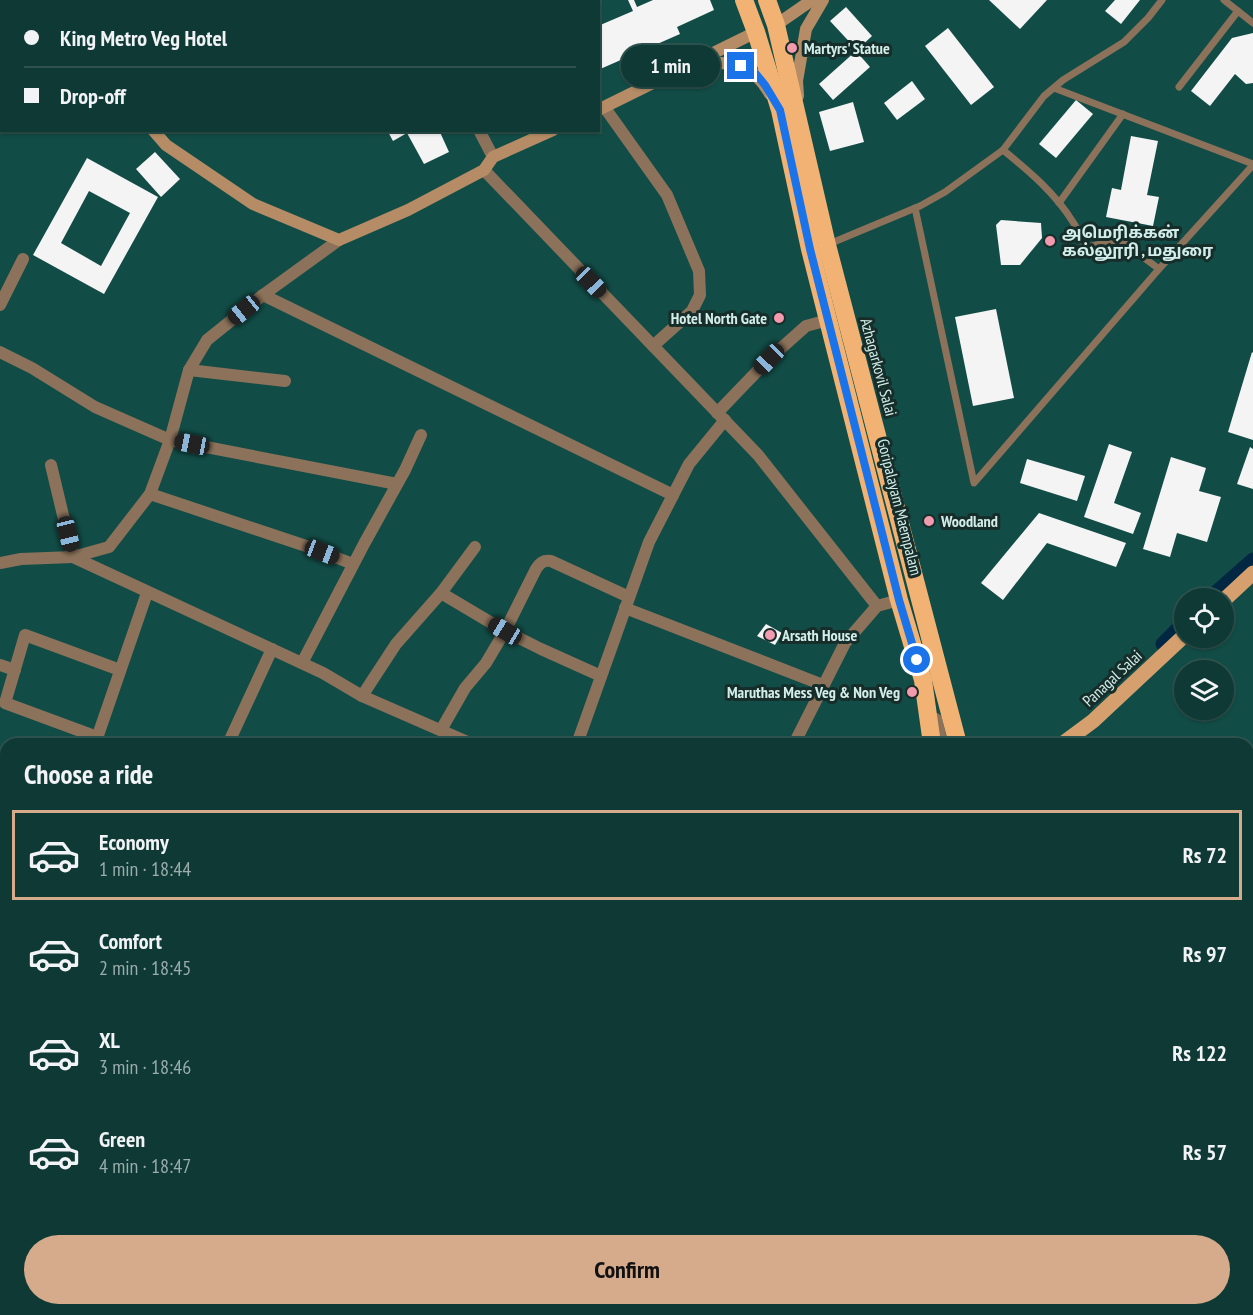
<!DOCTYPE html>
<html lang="en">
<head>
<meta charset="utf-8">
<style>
  body { margin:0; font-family:"PT Sans Narrow","Noto Sans Tamil",sans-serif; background:#17403c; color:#f1f3f6; height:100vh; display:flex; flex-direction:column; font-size:22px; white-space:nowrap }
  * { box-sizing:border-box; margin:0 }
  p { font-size:20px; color:#9bacac }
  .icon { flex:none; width:33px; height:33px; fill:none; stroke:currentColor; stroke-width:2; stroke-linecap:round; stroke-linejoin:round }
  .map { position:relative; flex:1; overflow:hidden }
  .side { position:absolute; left:0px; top:738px; width:1254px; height:578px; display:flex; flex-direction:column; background:#0e3934; border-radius:18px 18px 0 0; box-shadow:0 2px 4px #0004,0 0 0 2px #2e534f }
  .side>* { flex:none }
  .guide { position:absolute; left:0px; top:0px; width:600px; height:132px; box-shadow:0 2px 4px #0004,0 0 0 2px #2e534f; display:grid; align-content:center; height:132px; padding:0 24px; background:#0e3934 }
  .buttons { position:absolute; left:1174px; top:588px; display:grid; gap:12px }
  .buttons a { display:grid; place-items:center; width:60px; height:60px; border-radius:50%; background:#0e3934; box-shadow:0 2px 4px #0004,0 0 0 2px #2e534f; font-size:30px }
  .end { position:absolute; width:27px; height:27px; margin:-14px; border:8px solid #1a73e8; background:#fff; box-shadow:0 0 0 3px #fff }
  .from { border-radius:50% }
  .bubble { position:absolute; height:42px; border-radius:21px; background:#0e3934; box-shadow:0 2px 4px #0004,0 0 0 2px #2e534f; font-size:20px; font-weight:700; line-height:42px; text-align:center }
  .car { position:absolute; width:18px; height:36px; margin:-18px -9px; border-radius:8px; box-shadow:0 0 4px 2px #0007; background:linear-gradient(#222 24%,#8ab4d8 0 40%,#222 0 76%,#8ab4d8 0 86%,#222 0) }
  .guide b { display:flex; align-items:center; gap:21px; height:57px; font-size:22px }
  .guide b+b { border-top:2px solid #2e534f }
  .guide i { width:15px; height:15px; background:#f1f3f6 }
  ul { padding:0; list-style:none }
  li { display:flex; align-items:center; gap:18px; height:90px; margin:0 12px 9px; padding:0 12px; border:3px solid transparent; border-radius:0px }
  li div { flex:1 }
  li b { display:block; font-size:22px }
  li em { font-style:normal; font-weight:700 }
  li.on { border-color:#d6ab8b }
  li>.icon { width:54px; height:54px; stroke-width:1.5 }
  h2 { padding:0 24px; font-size:27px; line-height:72px }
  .primary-button { display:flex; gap:12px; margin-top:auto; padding:12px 24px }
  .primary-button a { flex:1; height:69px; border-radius:36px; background:#d6ab8b; color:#111; font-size:24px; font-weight:700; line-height:69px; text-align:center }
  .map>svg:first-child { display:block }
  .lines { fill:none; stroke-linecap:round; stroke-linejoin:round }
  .canal { stroke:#012742; stroke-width:15 }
  .river { stroke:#012742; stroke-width:26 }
  .building { fill:#f4f4f4; fill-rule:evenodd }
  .lane { stroke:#8c725a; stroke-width:7 }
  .street { stroke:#8c725a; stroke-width:12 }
  .secondary { stroke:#b58c65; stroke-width:12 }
  .primary { stroke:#d5a06d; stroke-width:15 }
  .highway { stroke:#f1b274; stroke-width:18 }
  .route { stroke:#1a73e8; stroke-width:8 }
  .poi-dot { fill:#f29aae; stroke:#162d2a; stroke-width:2 }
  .labels { text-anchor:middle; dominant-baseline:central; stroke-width:6; stroke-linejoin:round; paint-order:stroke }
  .poi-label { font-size:16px; font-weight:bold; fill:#d3eeea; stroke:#162d2a; text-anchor:start }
  .street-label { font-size:16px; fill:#d3eeea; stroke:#162d2a }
</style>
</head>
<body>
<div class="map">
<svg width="1253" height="1315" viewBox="0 0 1253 1315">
  <rect width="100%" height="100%" fill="#124c46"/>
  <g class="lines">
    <!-- canal -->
    <g class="canal">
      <path d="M 1210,598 L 1253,560"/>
      <path d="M 1163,644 L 1185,622"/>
    </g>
    <!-- river -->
    <g class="river">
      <path d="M 0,996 L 6,999"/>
      <path d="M 492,1310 L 497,1315"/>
      <path d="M 880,1310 L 888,1315"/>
      <path d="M 675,1315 L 683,1310"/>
    </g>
  </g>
  <!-- building -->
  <g class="building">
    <path d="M 628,0 L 634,0 L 637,7 L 653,0 L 710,0 L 714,10 L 677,27 L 680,34 L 598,70 L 598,26 L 633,11 Z"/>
    <path d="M 989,0 L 1047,0 L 1020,29 Z"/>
    <path d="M 1115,0 L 1140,0 L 1121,24 L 1105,11 Z"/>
    <path d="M 846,7 L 872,36 L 857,50 L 830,21 Z"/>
    <path d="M 948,28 L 994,87 L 971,105 L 925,46 Z"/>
    <path d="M 1253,33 L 1253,83 L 1246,84 L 1235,74 L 1210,106 L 1191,91 L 1232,38 Z"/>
    <path d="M 856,51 L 870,67 L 833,100 L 819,84 Z"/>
    <path d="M 912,81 L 925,99 L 897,120 L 884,103 Z"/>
    <path d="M 1076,100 L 1093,114 L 1056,158 L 1039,144 Z"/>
    <path d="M 853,102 L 864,142 L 830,151 L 819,112 Z"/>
    <path d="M 387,130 L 439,130 L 449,152 L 424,164 L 407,133 L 393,141 Z"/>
    <path d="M 1131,136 L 1158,141 L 1147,195 L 1159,197 L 1153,226 L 1106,217 L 1112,188 L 1121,190 Z"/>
    <path d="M 155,152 L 180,179 L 161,197 L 136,169 Z"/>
    <path d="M 87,158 L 158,197 L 104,294 L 33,255 ZM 89,191 L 130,213 L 101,266 L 61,243 Z"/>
    <path d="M 1001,220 L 1041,223 L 1042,238 L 1020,265 L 1001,265 L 996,225 Z"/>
    <path d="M 996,309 L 1014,398 L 973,406 L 955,317 Z"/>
    <path d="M 1252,352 L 1253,353 L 1253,440 L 1228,432 Z"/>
    <path d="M 1109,444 L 1132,452 L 1114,503 L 1141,513 L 1133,534 L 1084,517 Z"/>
    <path d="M 1250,447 L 1253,449 L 1253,489 L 1237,484 Z"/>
    <path d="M 1171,457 L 1206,468 L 1199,491 L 1221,497 L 1207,542 L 1177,533 L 1170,557 L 1143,549 Z"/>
    <path d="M 1027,459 L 1085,476 L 1077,501 L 1020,483 Z"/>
    <path d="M 1039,513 L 1126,543 L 1116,567 L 1047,543 L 1003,600 L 981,583 Z"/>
    <path d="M 766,624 L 782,633 L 775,645 L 757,636 Z"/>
  </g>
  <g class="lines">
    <!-- lane -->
    <g class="lane">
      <path d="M 1224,0 L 1253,23"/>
      <path d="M 1179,87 L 1238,11"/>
      <path d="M 1054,88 L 1253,164"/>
      <path d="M 1003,150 C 1029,171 1055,193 1073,222 C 1078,229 1081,239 1085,248 L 1119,239 L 1159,269"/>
      <path d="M 1059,203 L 1123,114"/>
      <path d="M 915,208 L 974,483 L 1159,269 L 1253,165"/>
      <path d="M 829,244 L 920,206 L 945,192 L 1003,150 L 1044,96 L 1063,80 L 1124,42 L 1148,18 L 1162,0"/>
    </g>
    <!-- street -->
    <g class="street">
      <path d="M 309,0 L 311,2"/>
      <path d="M 605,108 L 667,195 L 699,271 L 700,295 L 692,311 L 653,346"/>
      <path d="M 479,130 L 493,157"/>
      <path d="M 484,170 L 758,455 L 877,606"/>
      <path d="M 263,295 L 673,495"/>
      <path d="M 0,305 L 23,259"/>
      <path d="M 0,352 L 32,368 L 95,407 L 170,440 L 397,484"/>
      <path d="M 189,370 L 285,381"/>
      <path d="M 717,413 L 769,359 L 806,326 L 828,320"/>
      <path d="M 51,465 L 73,557"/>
      <path d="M 150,494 L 306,546 L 353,564"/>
      <path d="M 73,557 L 323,673 L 362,696 L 472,744"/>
      <path d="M 0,563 L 21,559 L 73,557 L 109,547 L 150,494 L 170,440 L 189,370 L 207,340 L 263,295 L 339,240"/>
      <path d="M 441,593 L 505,631 L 541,649 L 601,676"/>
      <path d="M 625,608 L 823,685"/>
      <path d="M 302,663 L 364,544 L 405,470 L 421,435"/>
      <path d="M 0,665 L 15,670"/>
      <path d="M 362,696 L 396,644 L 441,593 L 475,547"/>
      <path d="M 936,719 L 942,744"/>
      <path d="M 441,730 L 465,688 L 486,663 L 505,631 L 536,569 C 540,563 543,560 551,561 L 629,597"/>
      <path d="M 97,737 L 5,703 L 25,635 L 120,670"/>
      <path d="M 95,744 L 147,593"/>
      <path d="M 228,744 L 272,649"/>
      <path d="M 577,744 L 649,542 L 689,464 L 725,420"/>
      <path d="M 794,744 L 845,643 L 877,606 L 899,600"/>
      <path d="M 0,777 L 6,779"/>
      <path d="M 0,867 L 6,868"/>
      <path d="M 0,902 L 6,903"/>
      <path d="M 0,1027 L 6,1028"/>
      <path d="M 0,1274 L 6,1262"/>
      <path d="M 1248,1287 L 1253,1282"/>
      <path d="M 280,1310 L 290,1315"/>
      <path d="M 463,1310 L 468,1315"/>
      <path d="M 963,1310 L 963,1315"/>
      <path d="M 1146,1310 L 1148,1315"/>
      <path d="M 57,1315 L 59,1310"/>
      <path d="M 197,1315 L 200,1310"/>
      <path d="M 1219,1315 L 1224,1310"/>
    </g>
    <!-- secondary -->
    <g class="secondary">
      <path d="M 32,0 L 33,2"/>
      <path d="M 776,25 L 812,0"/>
      <path d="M 698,62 C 732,63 752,62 770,94"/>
      <path d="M 798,96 L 797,81 L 806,29 L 823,0"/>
      <path d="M 598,110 L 756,32"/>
      <path d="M 153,130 L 166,145 L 253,204 L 339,240 L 408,210 L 484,170 L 493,157 L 553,130"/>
      <path d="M 0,971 L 6,973"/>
      <path d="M 949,1315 L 949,1310"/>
    </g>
    <!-- primary -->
    <g class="primary">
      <path d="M 1224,600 L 1253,573"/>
      <path d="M 1062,744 L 1093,721 L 1185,635"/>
      <path d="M 599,1315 L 608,1310"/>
    </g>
    <!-- highway -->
    <g class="highway">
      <path d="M 744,0 L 756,32 L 780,110 L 810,249 L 899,600 L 923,680 L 932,744"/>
      <path d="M 767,0 L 776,25 L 827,245 L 958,744"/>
      <path d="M 977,1310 L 977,1315"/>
      <path d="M 554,1315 L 558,1310"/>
    </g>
  </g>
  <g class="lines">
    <!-- route -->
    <path class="route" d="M 741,66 L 756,74 L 765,85 L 780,110 L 810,249 L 899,600 L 917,660"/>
  </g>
  <!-- markers -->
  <g class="poi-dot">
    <circle cx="792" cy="48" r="6"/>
    <circle cx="1050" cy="241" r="6"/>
    <circle cx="779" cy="318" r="6"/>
    <circle cx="929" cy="521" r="6"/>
    <circle cx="770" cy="635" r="6"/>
    <circle cx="912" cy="692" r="6"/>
  </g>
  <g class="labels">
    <!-- poi labels -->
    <g class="poi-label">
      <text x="804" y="48">Martyrs' Statue</text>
      <text x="1062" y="232">அமெரிக்கன்<tspan x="1062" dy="18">கல்லூரி , மதுரை</tspan></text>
      <text x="767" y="318" text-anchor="end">Hotel North Gate</text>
      <text x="941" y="521">Woodland</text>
      <text x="782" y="635">Arsath House</text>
      <text x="900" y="692" text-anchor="end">Maruthas Mess Veg &amp; Non Veg</text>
    </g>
    <!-- street labels -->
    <g class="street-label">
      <text transform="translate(879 367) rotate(75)">Azhagarkovil Salai</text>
      <text transform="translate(900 507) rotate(76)">Goripalayam Maempalam</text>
      <text transform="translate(1112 678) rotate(-43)">Panagal Salai</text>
    </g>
  </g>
</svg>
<div class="buttons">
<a><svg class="icon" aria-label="locate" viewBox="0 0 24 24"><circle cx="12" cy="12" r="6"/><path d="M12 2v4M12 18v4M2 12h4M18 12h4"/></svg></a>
<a><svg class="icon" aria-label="layers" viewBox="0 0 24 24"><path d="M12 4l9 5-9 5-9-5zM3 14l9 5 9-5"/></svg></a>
</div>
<i class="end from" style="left:917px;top:660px"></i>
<i class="end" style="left:741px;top:66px"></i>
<div class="bubble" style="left:621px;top:45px;width:99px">1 min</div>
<i class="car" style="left:591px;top:282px;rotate:136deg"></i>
<i class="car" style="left:244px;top:310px;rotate:231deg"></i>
<i class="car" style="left:769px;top:359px;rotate:224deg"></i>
<i class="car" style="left:192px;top:444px;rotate:281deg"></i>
<i class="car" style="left:68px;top:534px;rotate:166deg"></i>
<i class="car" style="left:322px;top:552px;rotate:111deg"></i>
<i class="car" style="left:505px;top:631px;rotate:301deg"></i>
<div class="guide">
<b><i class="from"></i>King Metro Veg Hotel</b>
<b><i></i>Drop-off</b>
</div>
<section class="side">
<h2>Choose a ride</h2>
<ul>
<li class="on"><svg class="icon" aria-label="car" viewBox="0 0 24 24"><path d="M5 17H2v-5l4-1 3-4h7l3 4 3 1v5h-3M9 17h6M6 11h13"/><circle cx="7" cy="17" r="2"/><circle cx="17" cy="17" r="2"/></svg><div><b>Economy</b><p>1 min · 18:44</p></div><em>Rs 72</em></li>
<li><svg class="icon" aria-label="car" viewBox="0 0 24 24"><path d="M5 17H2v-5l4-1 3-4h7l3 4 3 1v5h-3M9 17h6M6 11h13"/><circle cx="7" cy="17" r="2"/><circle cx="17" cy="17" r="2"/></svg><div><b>Comfort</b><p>2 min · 18:45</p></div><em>Rs 97</em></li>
<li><svg class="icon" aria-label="car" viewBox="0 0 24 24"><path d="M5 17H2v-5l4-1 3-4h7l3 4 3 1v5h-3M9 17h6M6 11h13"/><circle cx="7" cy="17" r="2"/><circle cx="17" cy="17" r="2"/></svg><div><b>XL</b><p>3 min · 18:46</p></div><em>Rs 122</em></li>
<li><svg class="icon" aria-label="car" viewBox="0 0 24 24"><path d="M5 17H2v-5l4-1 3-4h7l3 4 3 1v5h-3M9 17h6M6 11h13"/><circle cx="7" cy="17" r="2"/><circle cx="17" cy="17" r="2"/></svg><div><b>Green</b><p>4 min · 18:47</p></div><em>Rs 57</em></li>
</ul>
<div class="primary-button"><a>Confirm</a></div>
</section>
</div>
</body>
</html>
